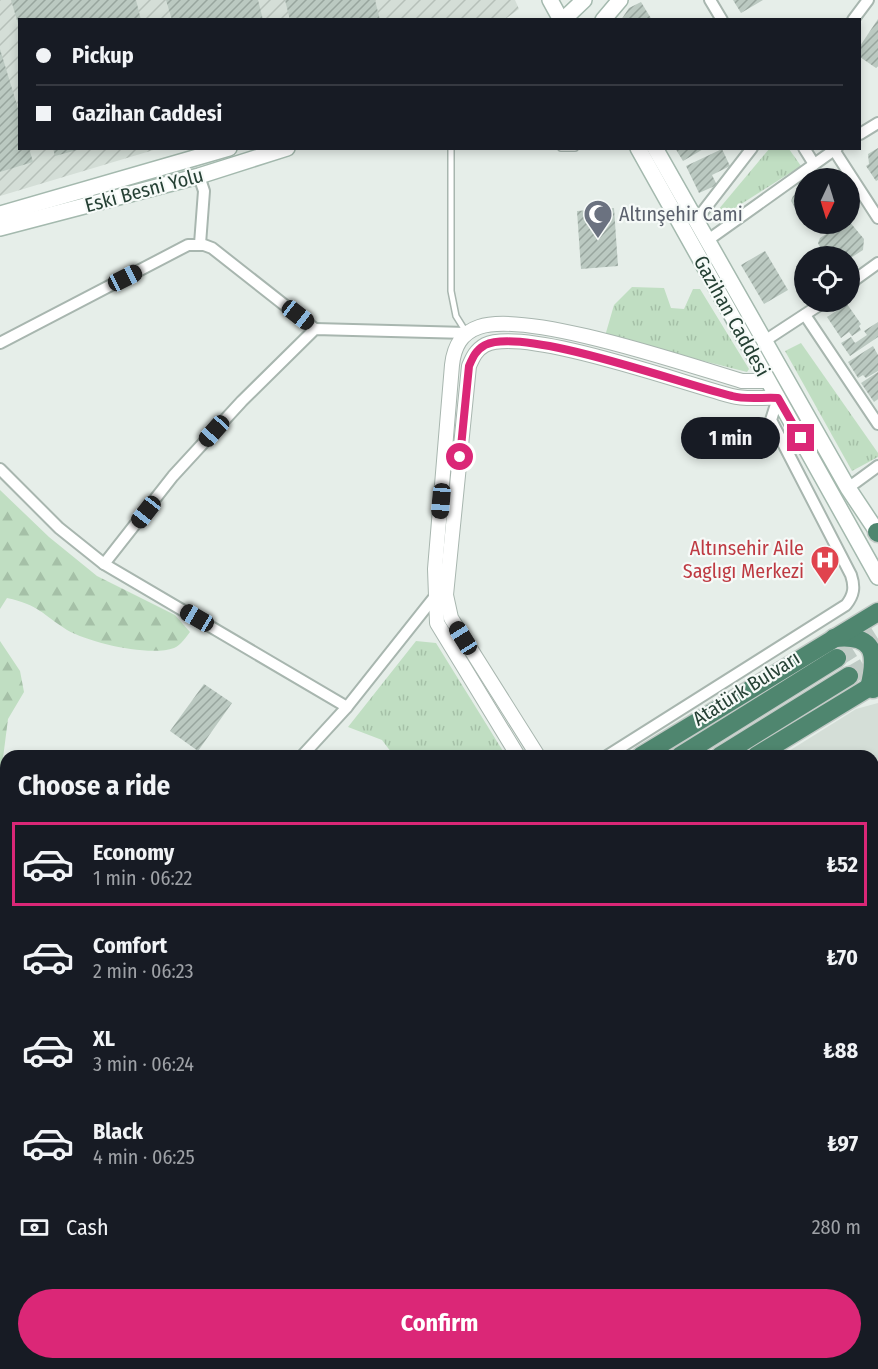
<!DOCTYPE html>
<html lang="en">
<head>
<meta charset="utf-8">
<style>
  body { margin:0; font-family:"Fira Sans Condensed",sans-serif; background:#242831; color:#f1f3f6; height:100vh; display:flex; flex-direction:column; font-size:22px; white-space:nowrap }
  * { box-sizing:border-box; margin:0 }
  p { font-size:20px; color:#9ea1a6 }
  .icon { flex:none; width:33px; height:33px; fill:none; stroke:currentColor; stroke-width:2; stroke-linecap:round; stroke-linejoin:round }
  .map { position:relative; flex:1; overflow:hidden }
  .drawer { position:absolute; left:0px; top:750px; width:879px; height:620px; display:flex; flex-direction:column; background:#171b24; border-radius:18px 18px 0 0; box-shadow:0 3px 9px #0003 }
  .drawer>* { flex:none }
  .hud { position:absolute; left:18px; top:18px; width:843px; height:132px; border-radius:0px; box-shadow:0 3px 9px #0003; display:grid; align-content:center; height:132px; padding:0 18px; background:#171b24 }
  .needle { width:39px; rotate:184deg }
  .fabs { position:absolute; left:794px; top:168px; display:grid; gap:12px }
  .fabs a { display:grid; place-items:center; width:66px; height:66px; border-radius:50%; background:#171b24; box-shadow:0 3px 9px #0003; font-size:30px }
  .end { position:absolute; width:27px; height:27px; margin:-14px; border:8px solid #db2777; background:#fff; box-shadow:0 0 0 3px #fff }
  .from { border-radius:50% }
  .bubble { position:absolute; height:42px; border-radius:21px; background:#171b24; box-shadow:0 3px 9px #0003; font-size:20px; font-weight:700; line-height:42px; text-align:center }
  .car { position:absolute; width:18px; height:36px; margin:-18px -9px; border-radius:8px; box-shadow:0 0 4px 2px #0007; background:linear-gradient(#222 24%,#8ab4d8 0 40%,#222 0 76%,#8ab4d8 0 86%,#222 0) }
  .hud b { display:flex; align-items:center; gap:21px; height:57px; font-size:22px }
  .hud b+b { border-top:2px solid #363941 }
  .hud i { width:15px; height:15px; background:#f1f3f6 }
  ul { padding:0; list-style:none }
  li { display:flex; align-items:center; gap:18px; height:84px; margin:0 12px 9px; padding:0 6px; border:3px solid transparent; border-radius:0px }
  li div { flex:1 }
  li b { display:block; font-size:22px }
  li em { font-style:normal; font-weight:700 }
  li.current { border-color:#db2777 }
  li>.icon { width:54px; height:54px; stroke-width:1.5 }
  h2 { padding:0 18px; font-size:27px; line-height:72px }
  .pay { display:flex; align-items:center; gap:15px; height:66px; padding:0 18px; font-size:22px }
  .pay p { margin-inline-start:auto }
  .action { display:flex; gap:12px; margin-top:auto; padding:12px 18px }
  .action a { flex:1; height:69px; border-radius:36px; background:#db2777; color:#fff; font-size:24px; font-weight:700; line-height:69px; text-align:center }
  .map>svg:first-child { display:block }
  .built { fill:#d4ded7 }
  .industrial { fill:url(#industrial-furrows) }
  .grass { fill:url(#grass-tufts) }
  .forest { fill:url(#forest-firs) }
  .building { fill:url(#building-hatch) }
  .lines { fill:none; stroke-linecap:round; stroke-linejoin:round }
  .trunk-tunnel { stroke:#bfcbc5; stroke-width:18; stroke-dasharray:18 9; stroke-linecap:butt }
  .service-casing { stroke:#a8b6af; stroke-width:8 }
  .minor-casing { stroke:#a8b6af; stroke-width:14 }
  .tertiary-casing { stroke:#a8b6af; stroke-width:16 }
  .secondary-casing { stroke:#a4b9ae; stroke-width:18 }
  .trunk-casing { stroke:#c2cac6; stroke-width:21 }
  .path { stroke:#87b09c; stroke-width:2; stroke-dasharray:3 4.5; stroke-linecap:butt }
  .service { stroke:#fff; stroke-width:5 }
  .minor { stroke:#fff; stroke-width:10 }
  .tertiary { stroke:#fff; stroke-width:14 }
  .secondary { stroke:#fff; stroke-width:15 }
  .trunk { stroke:#4f866f; stroke-width:18 }
  .route { stroke:#db2777; stroke-width:8 }
  .labels { text-anchor:middle; dominant-baseline:central; stroke-width:4.5; stroke-linejoin:round; paint-order:stroke }
  .street-label { font-size:20px; fill:#254034; stroke:#f6faf8 }
  .worship-label { font-size:20px; fill:#5b616d; stroke:#f6faf8; text-anchor:start }
  .health-label { font-size:20px; fill:#be3a42; stroke:#f6faf8; text-anchor:end }
</style>
</head>
<body>
<div class="map">
<svg width="878" height="1369" viewBox="0 0 878 1369">
  <defs>
    <pattern id="industrial-furrows" width="10" height="10" patternUnits="userSpaceOnUse" patternTransform="scale(1.5)"><rect width="10" height="10" fill="#d4ded7"/><path d="M-1 1l2-2M0 10L10 0M9 11l2-2" fill="none" stroke="#b6c0b9"/></pattern>
    <pattern id="grass-tufts" width="24" height="20" patternUnits="userSpaceOnUse" patternTransform="scale(1.5)"><rect width="24" height="20" fill="#c0dec2"/><path d="M3 7l-1-3M5 7V3M7 7l1-3M15 17l-1-3M17 17v-4M19 17l1-3" fill="none" stroke="#a5c0a7"/></pattern>
    <pattern id="forest-firs" width="22" height="20" patternUnits="userSpaceOnUse" patternTransform="scale(1.5)"><rect width="22" height="20" fill="#c0dec2"/><path d="M5 1l3.5 6h-7zM16 11l3.5 6h-7z" fill="#a5c0a7"/></pattern>
    <pattern id="building-hatch" width="6" height="6" patternUnits="userSpaceOnUse" patternTransform="scale(1.5)"><rect width="6" height="6" fill="#bbc9c1"/><path d="M-1 1l2-2M0 6l6-6M5 7l2-2" fill="none" stroke="#98a59e"/></pattern>
  </defs>
  <rect width="100%" height="100%" fill="#e6eee9"/>
  <!-- built -->
  <g class="built">
    <path d="M 878,703 L 878,877 L 873,880 L 873,756 L 781,756 L 856,709 Z"/>
    <path d="M 873,942 L 878,952 L 878,1369 L 201,1369 L 202,1364 L 873,1364 Z"/>
  </g>
  <!-- industrial -->
  <path class="industrial" d="M 0,0 L 515,0 L 519,9 L 504,20 L 20,20 L 20,148 L 157,149 L 0,196 Z"/>
  <!-- grass -->
  <g class="grass">
    <path d="M 769,149 L 789,149 L 801,166 L 716,220 L 713,216 Z"/>
    <path d="M 632,287 L 664,288 L 671,308 L 684,309 L 693,289 L 700,289 L 749,369 L 747,372 L 605,336 L 614,305 Z"/>
    <path d="M 801,343 L 878,453 L 878,457 L 852,471 L 785,351 Z"/>
    <path d="M 416,641 L 436,643 L 506,756 L 394,756 L 382,740 L 348,727 Z"/>
  </g>
  <!-- forest -->
  <g class="forest">
    <path d="M 0,490 L 49,537 L 97,576 L 175,615 L 190,632 C 186,637 181,645 174,648 C 150,657 90,643 67,630 C 42,614 39,605 7,598 L 0,609 Z"/>
    <path d="M 0,641 L 20,671 L 24,692 L 8,719 L 2,766 L 6,774 L 6,1074 L 0,1093 Z"/>
    <path d="M 6,1237 L 6,1283 L 0,1287 L 0,1241 Z"/>
  </g>
  <!-- building -->
  <g class="building">
    <path d="M 11,0 L 136,0 L 141,20 L 20,20 L 19,27 Z"/>
    <path d="M 166,0 L 258,0 L 263,20 L 172,20 Z"/>
    <path d="M 285,0 L 375,0 L 380,20 L 290,20 Z"/>
    <path d="M 733,0 L 763,0 L 741,13 Z"/>
    <path d="M 641,2 L 652,20 L 621,20 L 629,8 Z"/>
    <path d="M 878,19 L 878,66 L 876,68 L 860,57 L 860,46 Z"/>
    <path d="M 0,49 L 20,115 L 20,148 L 29,148 L 33,162 L 0,172 Z"/>
    <path d="M 53,148 L 81,148 L 81,149 L 55,156 Z"/>
    <path d="M 675,148 L 705,148 L 683,161 Z"/>
    <path d="M 878,148 L 878,180 L 876,181 L 866,166 L 869,164 L 868,154 Z"/>
    <path d="M 722,149 L 730,166 L 712,175 L 717,185 L 699,193 L 686,166 Z"/>
    <path d="M 804,189 L 804,223 L 791,201 L 793,196 Z"/>
    <path d="M 614,208 L 618,266 L 581,269 L 577,211 Z"/>
    <path d="M 849,221 L 864,239 L 863,250 L 849,259 L 849,256 L 824,256 L 818,243 L 820,238 L 842,224 L 849,224 Z"/>
    <path d="M 765,251 L 788,290 L 764,304 L 741,265 Z"/>
    <path d="M 847,304 L 861,324 L 859,326 L 861,330 L 852,336 L 849,332 L 841,338 L 827,317 Z"/>
    <path d="M 878,322 L 878,337 L 850,356 L 841,343 L 851,337 L 855,343 L 867,335 L 864,331 Z"/>
    <path d="M 873,346 L 878,355 L 878,371 L 866,378 L 863,375 L 858,378 L 848,362 Z"/>
    <path d="M 878,372 L 878,399 L 874,402 L 861,383 Z"/>
    <path d="M 204,684 L 232,703 L 198,751 L 170,731 Z"/>
    <path d="M 878,885 L 878,922 L 873,912 L 873,887 Z"/>
    <path d="M 873,1201 L 878,1202 L 878,1223 L 874,1239 Z"/>
    <path d="M 873,1328 L 878,1331 L 878,1368 L 869,1364 L 873,1364 Z"/>
    <path d="M 574,1364 L 623,1364 L 635,1369 L 583,1369 Z"/>
    <path d="M 809,1364 L 863,1364 L 860,1369 L 807,1369 Z"/>
  </g>
  <g class="lines">
    <!-- trunk-tunnel -->
    <g class="trunk-tunnel">
      <path d="M 837,658 L 878,632"/>
      <path d="M 849,676 L 878,659"/>
    </g>
    <!-- service casing -->
    <g class="service-casing">
      <g id="service">
        <path d="M 451,148 L 451,291 L 456,316 L 466,332"/>
        <path d="M 561,148 L 575,148"/>
      </g>
    </g>
    <!-- minor casing -->
    <g class="minor-casing">
      <g id="minor">
        <path d="M 710,0 L 722,20"/>
        <path d="M 853,20 L 868,0"/>
        <path d="M 860,134 L 878,123"/>
        <path d="M 804,148 L 814,164"/>
        <path d="M 834,150 L 878,218"/>
        <path d="M 199,176 L 204,191 L 200,244"/>
        <path d="M 697,219 L 752,148"/>
        <path d="M 708,240 L 837,148"/>
        <path d="M 849,284 L 878,263"/>
        <path d="M 805,315 L 878,424"/>
        <path d="M 766,340 L 824,302"/>
        <path d="M 0,343 L 188,245 L 204,245 L 212,248 L 315,329"/>
        <path d="M 0,469 L 59,528 L 104,564 L 347,707"/>
        <path d="M 848,488 L 878,466"/>
        <path d="M 104,564 L 173,476 L 242,401 L 315,329 L 467,333"/>
        <path d="M 302,756 L 347,707 L 436,595 L 440,595"/>
        <path d="M 607,756 L 846,605 C 854,595 855,587 851,575 L 771,420 L 778,398"/>
        <path d="M 873,1084 L 878,1089"/>
        <path d="M 514,1364 L 517,1369"/>
        <path d="M 248,1369 L 249,1364"/>
        <path d="M 437,1369 L 440,1364"/>
      </g>
    </g>
    <!-- tertiary casing -->
    <g class="tertiary-casing">
      <g id="tertiary">
        <path d="M 518,756 L 437,623 L 435,569 L 452,365 C 454,347 461,333 479,327 C 527,310 688,365 742,381 L 768,381"/>
        <path d="M 538,756 L 451,618 L 446,595 L 469,366 C 473,357 476,350 485,345 C 524,326 685,384 732,396 C 746,400 763,397 778,398"/>
      </g>
    </g>
    <!-- secondary casing -->
    <g class="secondary-casing">
      <g id="secondary">
        <path d="M 550,0 L 561,20"/>
        <path d="M 563,20 L 584,0"/>
        <path d="M 603,20 L 620,0"/>
        <path d="M 638,148 L 878,577"/>
        <path d="M 655,148 L 848,488 L 878,533"/>
        <path d="M 0,214 L 229,148"/>
        <path d="M 0,228 L 199,176 L 287,148"/>
      </g>
    </g>
    <!-- trunk casing -->
    <g class="trunk-casing">
      <g id="trunk">
        <path d="M 877,532 L 878,533"/>
        <path d="M 834,638 C 874,634 878,652 869,688 L 873,689"/>
        <path d="M 641,756 L 878,612"/>
        <path d="M 680,756 L 837,658"/>
        <path d="M 720,756 L 849,676"/>
        <path d="M 756,756 L 878,682"/>
        <path d="M 0,1190 L 6,1186"/>
        <path d="M 0,1220 L 6,1216"/>
      </g>
    </g>
    <!-- path -->
    <g class="path">
      <path d="M 873,933 L 878,942"/>
      <path d="M 873,990 L 878,987"/>
      <path d="M 532,1364 L 535,1369"/>
    </g>
    <!-- service -->
    <use href="#service" class="service"/>
    <!-- minor -->
    <use href="#minor" class="minor"/>
    <!-- tertiary -->
    <use href="#tertiary" class="tertiary"/>
    <!-- secondary -->
    <use href="#secondary" class="secondary"/>
    <!-- trunk -->
    <use href="#trunk" class="trunk"/>
  </g>
  <g class="lines">
    <!-- route -->
    <path class="route" d="M 460,457 L 469,366 C 473,357 476,350 485,345 C 524,326 684,385 732,396 C 746,400 763,397 778,398 L 801,438"/>
  </g>
  <!-- icons -->
  <defs>
    <g id="mosque-pin" transform="scale(1.5)"><path d="M0 17L-7.5 6A9.5 9.5 0 1 1 7.5 6Z" fill="#6b7280" stroke="#f6faf8"/><path d="M3.5-4.9A6 6 0 1 0 3.5 4.9A5 5 0 1 1 3.5-4.9Z" fill="#fff"/></g>
    <g id="hospital-pin" transform="scale(1.5)"><path d="M0 17L-7.5 6A9.5 9.5 0 1 1 7.5 6Z" fill="#e0444e" stroke="#f6faf8"/><path d="M-5-5h3v3.5h4V-5h3V5h-3V1.5h-4V5h-3Z" fill="#fff"/></g>
  </defs>
  <g fill-rule="evenodd">
    <use href="#mosque-pin" x="598" y="214"/>
    <use href="#hospital-pin" x="825" y="560"/>
  </g>
  <g class="labels">
    <!-- street labels -->
    <g class="street-label">
      <text transform="translate(144 190) rotate(-15)">Eski Besni Yolu</text>
      <text transform="translate(732 316) rotate(61)">Gazihan Caddesi</text>
      <text transform="translate(746 688) rotate(-32)">Atatürk Bulvarı</text>
    </g>
    <!-- worship labels -->
    <g class="worship-label">
      <text x="619" y="214">Altınşehir Cami</text>
    </g>
    <!-- health labels -->
    <g class="health-label">
      <text x="804" y="548">Altınsehir Aile<tspan x="804" dy="23">Saglıgı Merkezi</tspan></text>
    </g>
  </g>
</svg>
<div class="fabs">
<a><svg class="needle" viewBox="-14 -14 28 28"><path d="M0-13l5 13h-10z" fill="#e53935"/><path d="M0 13l5-13h-10z" fill="#9ea1a6"/></svg></a>
<a><svg class="icon" aria-label="locate" viewBox="0 0 24 24"><circle cx="12" cy="12" r="6"/><path d="M12 2v4M12 18v4M2 12h4M18 12h4"/></svg></a>
</div>
<i class="end from" style="left:460px;top:457px"></i>
<i class="end" style="left:801px;top:438px"></i>
<div class="bubble" style="left:681px;top:417px;width:99px">1 min</div>
<i class="car" style="left:125px;top:278px;rotate:63deg"></i>
<i class="car" style="left:298px;top:315px;rotate:128deg"></i>
<i class="car" style="left:214px;top:431px;rotate:222deg"></i>
<i class="car" style="left:441px;top:501px;rotate:185deg"></i>
<i class="car" style="left:146px;top:512px;rotate:218deg"></i>
<i class="car" style="left:197px;top:618px;rotate:300deg"></i>
<i class="car" style="left:463px;top:638px;rotate:328deg"></i>
<div class="hud">
<b><i class="from"></i>Pickup</b>
<b><i></i>Gazihan Caddesi</b>
</div>
<section class="drawer">
<h2>Choose a ride</h2>
<ul>
<li class="current"><svg class="icon" aria-label="car" viewBox="0 0 24 24"><path d="M5 17H2v-5l4-1 3-4h7l3 4 3 1v5h-3M9 17h6M6 11h13"/><circle cx="7" cy="17" r="2"/><circle cx="17" cy="17" r="2"/></svg><div><b>Economy</b><p>1 min · 06:22</p></div><em>₺52</em></li>
<li><svg class="icon" aria-label="car" viewBox="0 0 24 24"><path d="M5 17H2v-5l4-1 3-4h7l3 4 3 1v5h-3M9 17h6M6 11h13"/><circle cx="7" cy="17" r="2"/><circle cx="17" cy="17" r="2"/></svg><div><b>Comfort</b><p>2 min · 06:23</p></div><em>₺70</em></li>
<li><svg class="icon" aria-label="car" viewBox="0 0 24 24"><path d="M5 17H2v-5l4-1 3-4h7l3 4 3 1v5h-3M9 17h6M6 11h13"/><circle cx="7" cy="17" r="2"/><circle cx="17" cy="17" r="2"/></svg><div><b>XL</b><p>3 min · 06:24</p></div><em>₺88</em></li>
<li><svg class="icon" aria-label="car" viewBox="0 0 24 24"><path d="M5 17H2v-5l4-1 3-4h7l3 4 3 1v5h-3M9 17h6M6 11h13"/><circle cx="7" cy="17" r="2"/><circle cx="17" cy="17" r="2"/></svg><div><b>Black</b><p>4 min · 06:25</p></div><em>₺97</em></li>
</ul>
<div class="pay"><svg class="icon" aria-label="cash" viewBox="0 0 24 24"><path d="M3 7h18v10H3z"/><circle cx="12" cy="12" r="2"/></svg>Cash<p>280 m</p></div>
<div class="action"><a>Confirm</a></div>
</section>
</div>
</body>
</html>
